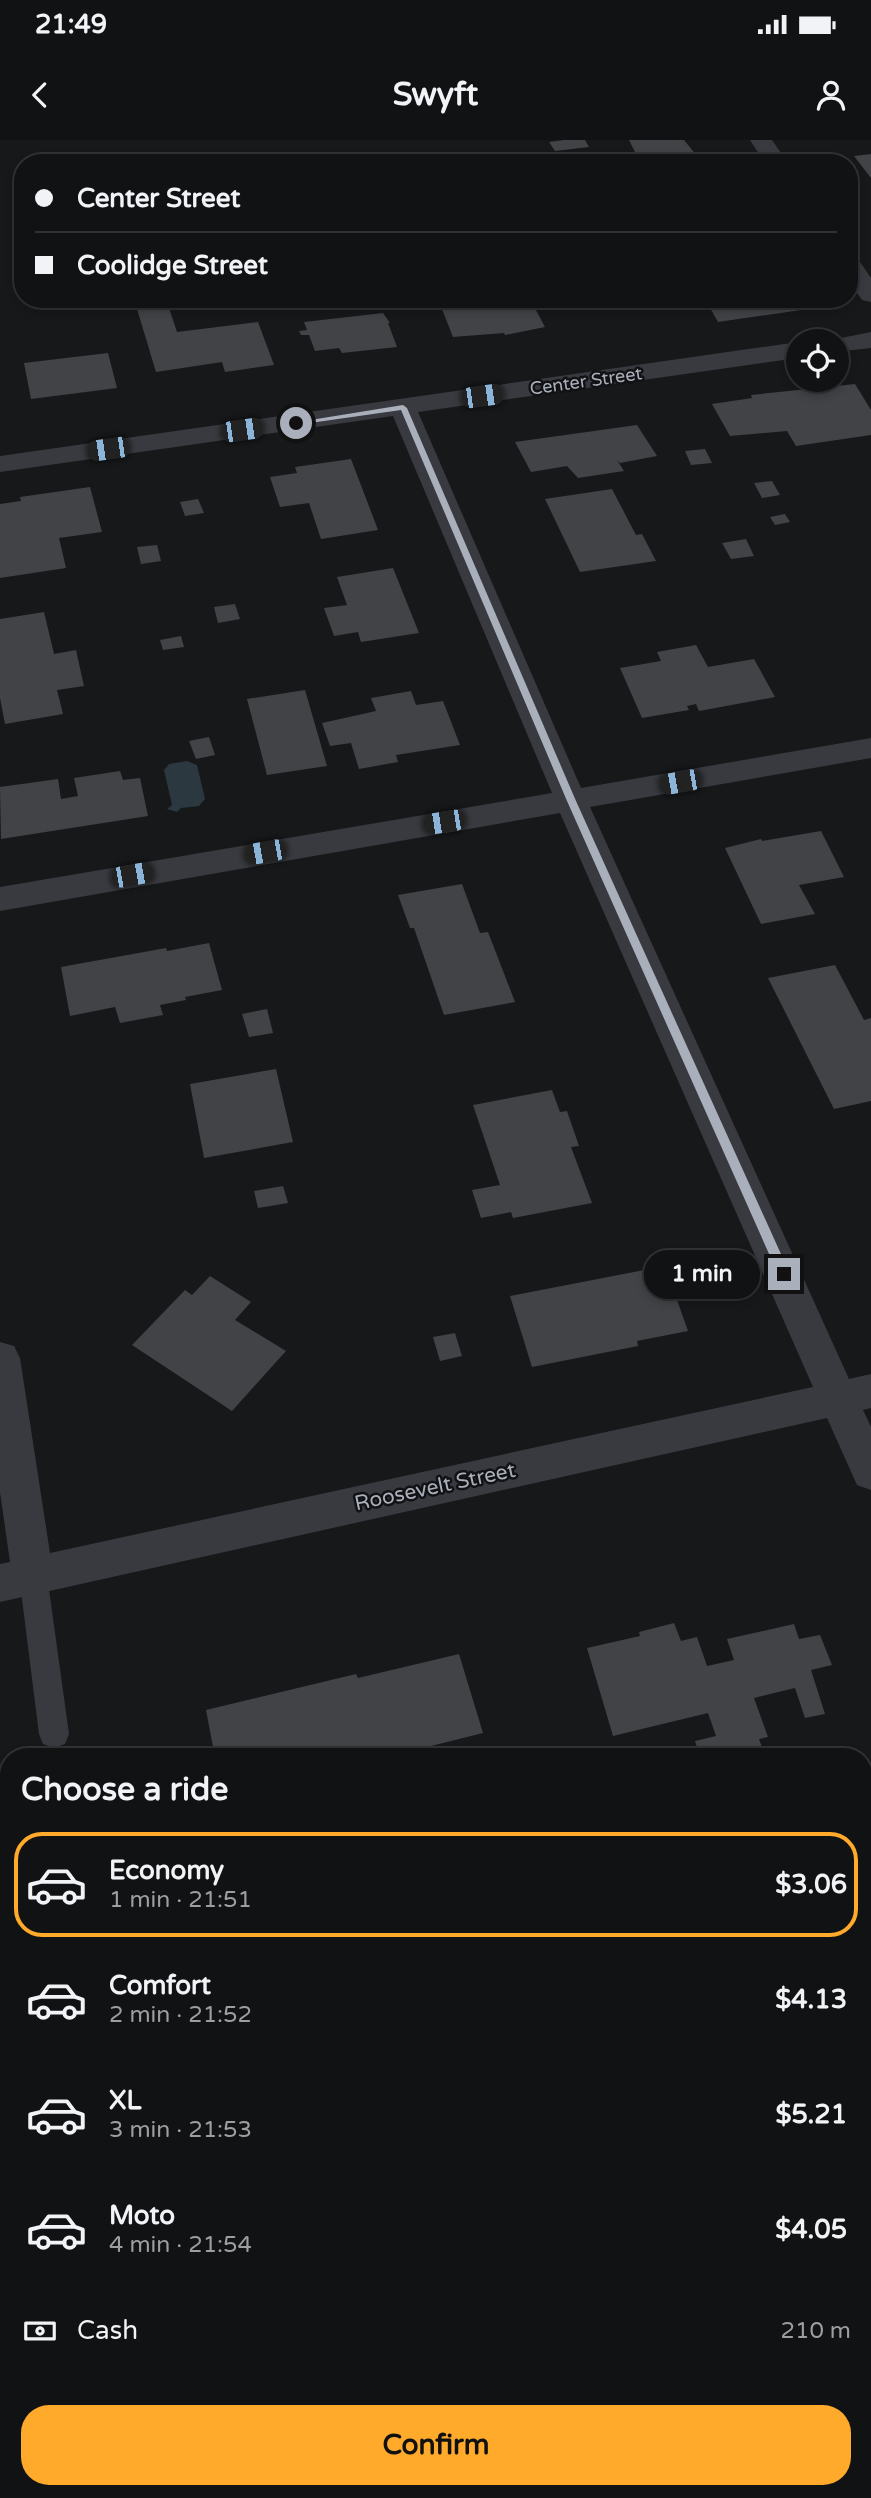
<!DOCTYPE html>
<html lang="en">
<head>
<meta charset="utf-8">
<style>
  body { margin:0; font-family:"Varela Round",sans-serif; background:#1a1b1d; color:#f1f3f6; height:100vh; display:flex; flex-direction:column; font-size:26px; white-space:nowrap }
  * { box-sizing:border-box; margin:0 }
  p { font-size:23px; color:#9c9ea0 }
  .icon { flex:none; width:38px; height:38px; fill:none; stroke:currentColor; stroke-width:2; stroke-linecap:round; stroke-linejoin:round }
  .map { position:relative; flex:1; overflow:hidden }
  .side { position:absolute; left:0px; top:1608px; width:872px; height:751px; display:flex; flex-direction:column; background:#111214; border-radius:28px 28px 0 0; box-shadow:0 4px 10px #0003,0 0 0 2px #303234 }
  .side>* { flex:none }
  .guide { position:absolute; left:14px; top:14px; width:844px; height:154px; border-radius:28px; box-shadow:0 4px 10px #0003,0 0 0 2px #303234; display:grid; align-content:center; height:154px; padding:0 21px; background:#111214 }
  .controls { position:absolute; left:786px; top:189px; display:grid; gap:14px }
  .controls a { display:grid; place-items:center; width:63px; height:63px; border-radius:50%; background:#111214; box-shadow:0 4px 10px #0003,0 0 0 2px #303234; font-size:35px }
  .end { position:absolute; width:32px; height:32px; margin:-16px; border:9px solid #a9afbb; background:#111; box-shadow:0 0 0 4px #111 }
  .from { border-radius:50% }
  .bubble { position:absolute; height:49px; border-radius:24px; background:#111214; box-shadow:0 4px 10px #0003,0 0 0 2px #303234; font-size:23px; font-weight:800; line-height:49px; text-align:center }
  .car { position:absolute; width:21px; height:42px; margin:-21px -10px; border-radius:9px; box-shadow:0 0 5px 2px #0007; background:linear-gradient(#222 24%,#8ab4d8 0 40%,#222 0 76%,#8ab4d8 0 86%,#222 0) }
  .guide b { display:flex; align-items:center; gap:24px; height:66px; font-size:26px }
  .guide b+b { border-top:2px solid #303234 }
  .guide i { width:18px; height:18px; background:#f1f3f6 }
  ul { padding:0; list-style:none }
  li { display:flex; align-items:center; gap:21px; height:105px; margin:0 14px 10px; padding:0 7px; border:4px solid transparent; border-radius:28px }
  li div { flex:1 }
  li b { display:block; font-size:26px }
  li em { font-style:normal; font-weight:800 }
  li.active { border-color:#ffaa2a }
  li>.icon { width:63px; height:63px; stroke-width:1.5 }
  h2 { padding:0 21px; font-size:32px; line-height:84px }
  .pay { display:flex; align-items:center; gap:18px; height:77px; padding:0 21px; font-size:26px }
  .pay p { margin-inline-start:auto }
  .primary-button { display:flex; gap:14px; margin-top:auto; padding:14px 21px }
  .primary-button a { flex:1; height:80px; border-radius:28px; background:#ffaa2a; color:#111; font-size:28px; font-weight:800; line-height:80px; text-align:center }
  .status { display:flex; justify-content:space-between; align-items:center; height:49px; padding:0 35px; background:#111214; direction:ltr }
  .status svg { height:19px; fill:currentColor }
  header { display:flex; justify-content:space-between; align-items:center; height:91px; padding:0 21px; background:#111214; font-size:32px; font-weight:800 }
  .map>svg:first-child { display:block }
  .green { fill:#1f2820 }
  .water { fill:#2c383f }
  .building { fill:#414347 }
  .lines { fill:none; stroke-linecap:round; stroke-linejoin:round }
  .service { fill:#383a3f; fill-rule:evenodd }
  .minor { fill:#383a3f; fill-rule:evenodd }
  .route { fill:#a9afbb }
  .labels { text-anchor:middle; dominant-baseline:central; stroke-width:5; stroke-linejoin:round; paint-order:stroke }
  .far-street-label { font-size:18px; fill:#a9afbb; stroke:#121215 }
  .street-label { font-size:21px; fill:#a9afbb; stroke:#121215 }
</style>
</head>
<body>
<div class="status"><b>21:49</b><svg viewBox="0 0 49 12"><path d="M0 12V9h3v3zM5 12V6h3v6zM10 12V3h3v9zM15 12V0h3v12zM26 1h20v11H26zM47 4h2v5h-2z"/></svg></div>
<header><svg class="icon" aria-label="back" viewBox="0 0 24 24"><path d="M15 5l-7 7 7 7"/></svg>Swyft<svg class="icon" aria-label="person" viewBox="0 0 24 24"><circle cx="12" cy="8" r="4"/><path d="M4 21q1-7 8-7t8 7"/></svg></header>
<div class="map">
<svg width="871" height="2358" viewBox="0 0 871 2358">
  <rect width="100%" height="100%" fill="#17181a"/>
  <!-- green -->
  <path class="green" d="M 871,1743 L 871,2358 L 713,2358 L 711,2350 L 863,2350 L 863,1745 Z"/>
  <!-- water -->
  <path class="water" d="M 187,621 L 197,625 L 205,659 L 199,666 L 181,668 L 177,672 L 167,669 L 172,665 L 164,630 L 169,624 Z"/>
  <!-- building -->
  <g class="building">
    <path d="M 564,0 L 585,0 L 589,7 L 555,11 L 549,2 Z"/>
    <path d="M 629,0 L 684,0 L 697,16 L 641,22 L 633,17 L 637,16 Z"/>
    <path d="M 871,14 L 871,38 L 854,16 Z"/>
    <path d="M 134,159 L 166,159 L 177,192 L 258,182 L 274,225 L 225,232 L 222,222 L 156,232 Z"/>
    <path d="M 438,159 L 530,159 L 545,187 L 505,195 L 504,193 L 453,197 Z"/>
    <path d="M 705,159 L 795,159 L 801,170 L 718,182 Z"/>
    <path d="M 383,173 L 390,183 L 388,183 L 397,207 L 342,213 L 339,208 L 315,211 L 309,195 L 301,195 L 299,191 L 307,190 L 304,182 Z"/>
    <path d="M 108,213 L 117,248 L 31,259 L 24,223 Z"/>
    <path d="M 855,244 L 871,270 L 871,295 L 796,306 L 787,291 L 730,296 L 712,264 L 752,258 L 751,255 Z"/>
    <path d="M 637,285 L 657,316 L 620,323 L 617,320 L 624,331 L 578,338 L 567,326 L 531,332 L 515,302 Z"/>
    <path d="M 705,309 L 712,323 L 691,325 L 685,311 Z"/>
    <path d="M 351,319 L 378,390 L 321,399 L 309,363 L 280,367 L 270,337 L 297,333 L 295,327 Z"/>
    <path d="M 772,341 L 780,355 L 762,358 L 754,343 Z"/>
    <path d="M 90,347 L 102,392 L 59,398 L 66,428 L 0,438 L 0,364 L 21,361 L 20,357 Z"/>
    <path d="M 612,349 L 636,395 L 642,394 L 656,421 L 580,432 L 545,359 Z"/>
    <path d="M 198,359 L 204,373 L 185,376 L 180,362 Z"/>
    <path d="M 785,374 L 790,382 L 775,385 L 770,377 Z"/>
    <path d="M 746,399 L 754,416 L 731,419 L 722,403 Z"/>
    <path d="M 157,405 L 161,421 L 141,424 L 137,407 Z"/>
    <path d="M 393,428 L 419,493 L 361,502 L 358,492 L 334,496 L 324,468 L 347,465 L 337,437 Z"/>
    <path d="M 235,464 L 240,479 L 218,483 L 214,467 Z"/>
    <path d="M 44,472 L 54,514 L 76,510 L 84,546 L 57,550 L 63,574 L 5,584 L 0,558 L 0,479 Z"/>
    <path d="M 181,496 L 184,507 L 163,510 L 160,500 Z"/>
    <path d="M 696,505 L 708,527 L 754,519 L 775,557 L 699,571 L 696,564 L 687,566 L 689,570 L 642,578 L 620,528 L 661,521 L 657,512 Z"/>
    <path d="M 305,550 L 327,626 L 267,635 L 247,559 Z"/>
    <path d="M 411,551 L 416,565 L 443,561 L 460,605 L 396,615 L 398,622 L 359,629 L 351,603 L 330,606 L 322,583 L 376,571 L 371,558 Z"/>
    <path d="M 209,597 L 215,615 L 196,619 L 189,601 Z"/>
    <path d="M 120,631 L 123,640 L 140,638 L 148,676 L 1,699 L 0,647 L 58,639 L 61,659 L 78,656 L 74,638 Z"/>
    <path d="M 821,691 L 844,737 L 799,745 L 815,774 L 761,784 L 725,708 L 761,699 L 762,701 Z"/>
    <path d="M 462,744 L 480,793 L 488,792 L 515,862 L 444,875 L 414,788 L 410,788 L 398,755 Z"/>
    <path d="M 209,803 L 222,850 L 185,857 L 186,860 L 160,865 L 163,875 L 120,883 L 115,867 L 70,876 L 61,827 L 166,808 L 167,811 Z"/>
    <path d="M 835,825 L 864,880 L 871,878 L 871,961 L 834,969 L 768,838 Z"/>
    <path d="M 267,869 L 273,893 L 249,897 L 242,874 Z"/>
    <path d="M 276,929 L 293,1002 L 204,1018 L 190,944 Z"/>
    <path d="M 552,950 L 560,972 L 567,971 L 579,1006 L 571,1007 L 592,1063 L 513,1078 L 511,1072 L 481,1078 L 472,1050 L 500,1045 L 473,965 Z"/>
    <path d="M 283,1046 L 288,1063 L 258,1068 L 254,1051 Z"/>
    <path d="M 665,1126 L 688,1191 L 637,1201 L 638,1206 L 532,1227 L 510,1156 Z"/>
    <path d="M 210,1136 L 251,1162 L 235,1180 L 286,1211 L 232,1271 L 132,1205 L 185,1150 L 192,1155 Z"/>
    <path d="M 455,1193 L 462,1216 L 440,1221 L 433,1197 Z"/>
    <path d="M 674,1483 L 681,1501 L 697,1497 L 707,1526 L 734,1520 L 727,1499 L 794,1484 L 799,1499 L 820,1495 L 832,1525 L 811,1530 L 825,1574 L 805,1578 L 795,1548 L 754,1558 L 768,1597 L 759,1599 L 763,1610 L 738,1617 L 700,1617 L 695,1601 L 716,1596 L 708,1573 L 613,1596 L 587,1508 L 640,1496 L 639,1492 Z"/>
    <path d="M 459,1514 L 483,1593 L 387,1617 L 215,1617 L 206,1570 L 356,1534 L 358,1538 Z"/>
  </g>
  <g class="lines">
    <!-- service -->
    <g class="service">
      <path d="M 33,1422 L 43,1426 L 47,1435 L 69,1594 L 65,1604 L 54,1608 L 43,1604 L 39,1594 L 19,1435 L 23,1426 Z"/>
      <path d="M 871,1837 L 871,1869 L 863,1871 L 863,1839 Z"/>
      <path d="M 822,2350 L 859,2350 L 862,2358 L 824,2358 Z"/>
    </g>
    <!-- minor -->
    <g class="minor">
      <path d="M 750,0 L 772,0 L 788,23 L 765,23 Z"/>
      <path d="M 849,117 L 858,119 L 871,138 L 871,162 L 862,160 L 849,141 Z"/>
      <path d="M 871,192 L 871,208 L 836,212 L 836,201 L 826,201 Z"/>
      <path d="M 798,202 L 798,218 L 418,272 L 581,648 L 871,598 L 871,618 L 590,667 L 849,1239 L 871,1234 L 871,1268 L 863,1270 L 871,1287 L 871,1350 L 857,1345 L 827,1278 L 0,1462 L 0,1424 L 10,1422 L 0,1352 L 0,1202 L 14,1206 L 20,1218 L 50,1413 L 813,1247 L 560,673 L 0,771 L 0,747 L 552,653 L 393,276 L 0,332 L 0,316 Z"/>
    </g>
  </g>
  <!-- route -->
  <path class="route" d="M 403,265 L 407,268 L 576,661 L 790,1134 L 788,1137 L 780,1137 L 778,1134 L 567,661 L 401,270 L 296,285 L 292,283 Z"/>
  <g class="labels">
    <!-- far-street labels -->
    <g class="far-street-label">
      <text transform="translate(586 241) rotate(-8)">Center Street</text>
    </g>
    <!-- street labels -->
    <g class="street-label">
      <text transform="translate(435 1347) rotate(-12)">Roosevelt Street</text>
    </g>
  </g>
</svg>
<div class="controls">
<a><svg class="icon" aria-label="locate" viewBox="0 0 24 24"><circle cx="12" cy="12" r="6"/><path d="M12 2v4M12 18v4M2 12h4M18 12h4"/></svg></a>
</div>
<i class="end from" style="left:296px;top:283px"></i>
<i class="end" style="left:784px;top:1134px"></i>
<div class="bubble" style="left:644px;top:1110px;width:116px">1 min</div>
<i class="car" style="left:482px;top:256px;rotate:82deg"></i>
<i class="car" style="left:242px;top:290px;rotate:82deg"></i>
<i class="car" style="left:108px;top:309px;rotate:262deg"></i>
<i class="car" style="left:680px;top:642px;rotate:260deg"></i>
<i class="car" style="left:444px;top:682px;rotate:261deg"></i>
<i class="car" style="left:265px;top:712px;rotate:260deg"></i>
<i class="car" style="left:132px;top:735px;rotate:80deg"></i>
<div class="guide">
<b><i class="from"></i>Center Street</b>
<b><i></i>Coolidge Street</b>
</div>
<section class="side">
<h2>Choose a ride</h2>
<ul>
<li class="active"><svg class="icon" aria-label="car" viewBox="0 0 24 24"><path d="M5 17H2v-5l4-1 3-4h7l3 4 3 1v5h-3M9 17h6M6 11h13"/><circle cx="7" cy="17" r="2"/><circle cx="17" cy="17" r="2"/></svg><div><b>Economy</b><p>1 min · 21:51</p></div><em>$3.06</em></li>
<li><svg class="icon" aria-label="car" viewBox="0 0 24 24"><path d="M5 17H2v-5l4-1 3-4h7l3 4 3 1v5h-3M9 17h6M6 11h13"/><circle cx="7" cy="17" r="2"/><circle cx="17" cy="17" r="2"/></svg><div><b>Comfort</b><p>2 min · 21:52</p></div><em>$4.13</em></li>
<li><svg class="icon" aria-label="car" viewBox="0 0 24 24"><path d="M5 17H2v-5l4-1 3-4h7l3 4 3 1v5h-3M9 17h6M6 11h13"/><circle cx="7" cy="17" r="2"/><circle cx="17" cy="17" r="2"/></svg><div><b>XL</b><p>3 min · 21:53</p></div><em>$5.21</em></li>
<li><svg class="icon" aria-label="car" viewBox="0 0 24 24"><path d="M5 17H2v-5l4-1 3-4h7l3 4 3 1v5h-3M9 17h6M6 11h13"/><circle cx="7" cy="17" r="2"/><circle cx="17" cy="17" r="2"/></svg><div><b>Moto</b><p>4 min · 21:54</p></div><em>$4.05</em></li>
</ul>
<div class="pay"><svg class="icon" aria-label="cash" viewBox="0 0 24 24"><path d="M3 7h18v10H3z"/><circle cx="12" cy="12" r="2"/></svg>Cash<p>210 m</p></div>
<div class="primary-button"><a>Confirm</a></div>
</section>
</div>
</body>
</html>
